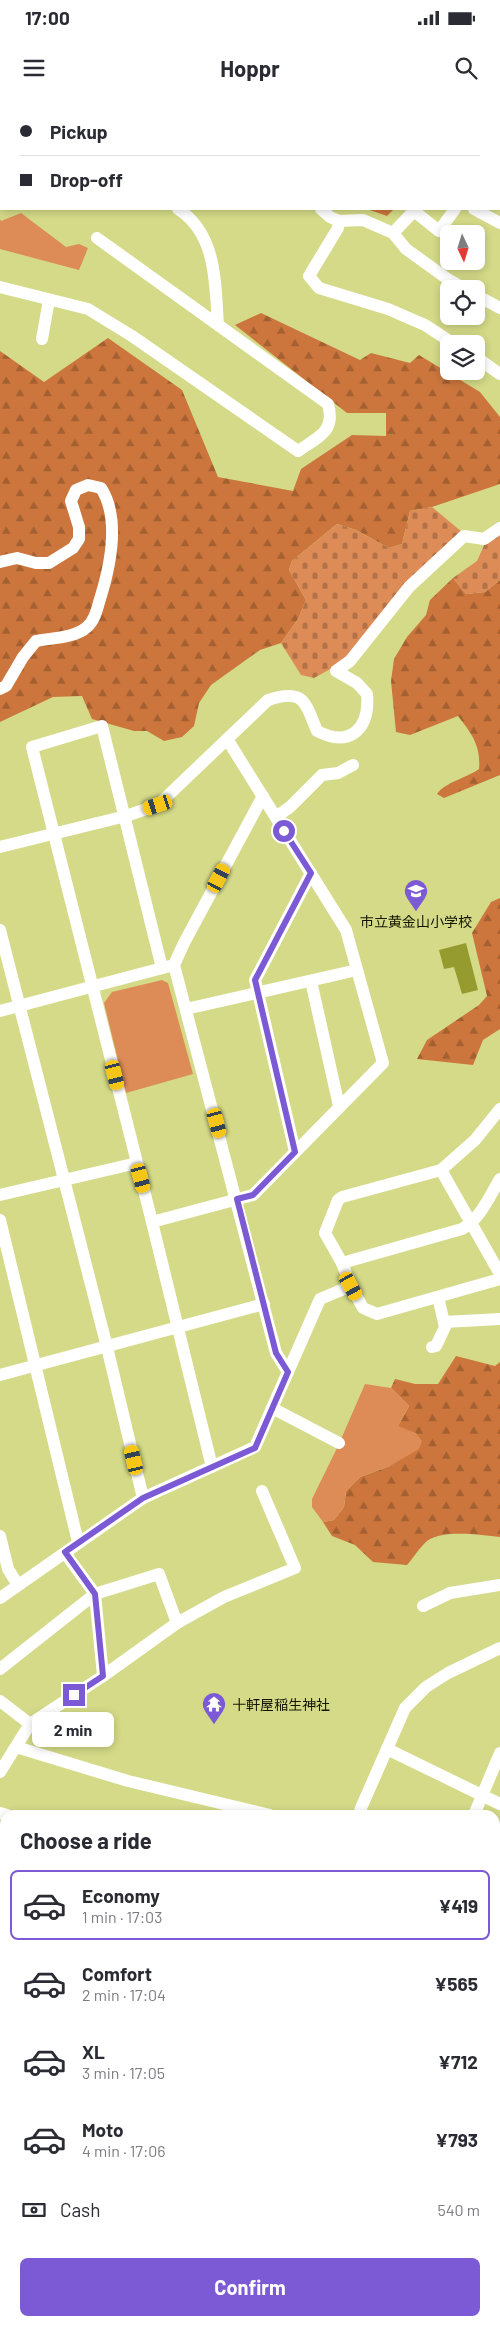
<!DOCTYPE html>
<html lang="en">
<head>
<meta charset="utf-8">
<style>
  body { margin:0; font-family:Barlow,"Noto Sans JP",sans-serif; background:#f7f7f7; color:#2b2b33; height:100vh; display:flex; flex-direction:column; font-size:19px; white-space:nowrap }
  * { box-sizing:border-box; margin:0 }
  p { font-size:16px; color:#7c7c81 }
  .icon { flex:none; width:28px; height:28px; fill:none; stroke:currentColor; stroke-width:2; stroke-linecap:round; stroke-linejoin:round }
  .map { position:relative; flex:1; overflow:hidden }
  .panel { position:absolute; left:0px; top:1710px; width:500px; height:516px; display:flex; flex-direction:column; background:#fff; border-radius:15px 15px 0 0; box-shadow:0 2px 8px #0003 }
  .panel>* { flex:none }
  .hud { position:absolute; left:0px; top:0px; width:500px; height:110px; box-shadow:0 2px 8px #0003; display:grid; align-content:center; height:110px; padding:0 20px; background:#fff }
  .needle { width:32px; rotate:176deg }
  .controls { position:absolute; left:440px; top:125px; display:grid; gap:10px }
  .controls a { display:grid; place-items:center; width:45px; height:45px; border-radius:8px; background:#fff; box-shadow:0 2px 8px #0003; font-size:25px }
  .end { position:absolute; width:22px; height:22px; margin:-11px; border:6px solid #7c5ad5; background:#fff; box-shadow:0 0 0 2px #fff }
  .from { border-radius:50% }
  .bubble { position:absolute; height:35px; border-radius:8px; background:#fff; box-shadow:0 2px 8px #0003; font-size:16px; font-weight:700; line-height:35px; text-align:center }
  .car { position:absolute; width:15px; height:30px; margin:-15px -8px; border-radius:6px; box-shadow:0 0 4px 1px #0007; background:linear-gradient(#f5c518 24%,#345 0 40%,#f5c518 0 76%,#345 0 86%,#f5c518 0) }
  .hud b { display:flex; align-items:center; gap:18px; height:48px; font-size:19px }
  .hud b+b { border-top:1px solid #e1e1e2 }
  .hud i { width:12px; height:12px; background:#2b2b33 }
  ul { padding:0; list-style:none }
  li { display:flex; align-items:center; gap:15px; height:70px; margin:0 10px 8px; padding:0 10px; border:2px solid transparent; border-radius:8px }
  li div { flex:1 }
  li b { display:block; font-size:19px }
  li em { font-style:normal; font-weight:700 }
  li.selected { border-color:#7c5ad5 }
  li>.icon { width:45px; height:45px; stroke-width:1.5 }
  h2 { padding:0 20px; font-size:22px; line-height:60px }
  .pay { display:flex; align-items:center; gap:12px; height:55px; padding:0 20px; font-size:19px }
  .pay p { margin-inline-start:auto }
  .primary-button { display:flex; gap:10px; margin-top:auto; padding:10px 20px }
  .primary-button a { flex:1; height:58px; border-radius:8px; background:#7c5ad5; color:#fff; font-size:20px; font-weight:700; line-height:58px; text-align:center }
  .status { display:flex; justify-content:space-between; align-items:center; height:35px; padding:0 25px; background:#fff; direction:ltr }
  .status svg { height:14px; fill:currentColor }
  header { display:flex; justify-content:space-between; align-items:center; height:65px; padding:0 20px; background:#fff; font-size:22px; font-weight:700 }
  .map>svg:first-child { display:block }
  .forest { fill:url(#forest-firs) }
  .cemetery { fill:url(#cemetery-stones) }
  .park { fill:#dd8c57 }
  .water { fill:#959b2e }
  .lines { fill:none; stroke-linecap:round; stroke-linejoin:round }
  .street { stroke:#fff; stroke-width:12 }
  .highway { stroke:#fff; stroke-width:22 }
  .route { stroke:#7c5ad5; stroke-width:6 }
  .labels { text-anchor:middle; dominant-baseline:central; stroke-width:5; stroke-linejoin:round; paint-order:stroke }
  .poi-label { font-size:14px; fill:#141600; stroke:#d4da87 }
</style>
</head>
<body>
<div class="status"><b>17:00</b><svg viewBox="0 0 49 12"><path d="M0 12V9h3v3zM5 12V6h3v6zM10 12V3h3v9zM15 12V0h3v12zM26 1h20v11H26zM47 4h2v5h-2z"/></svg></div>
<header><svg class="icon" aria-label="menu" viewBox="0 0 24 24"><path d="M4 6h16M4 12h16M4 18h16"/></svg>Hoppr<svg class="icon" aria-label="search" viewBox="0 0 24 24"><circle cx="10" cy="10" r="6"/><path d="M15 15l6 6"/></svg></header>
<div class="map">
<svg width="500" height="2226" viewBox="0 0 500 2226">
  <defs>
    <pattern id="forest-firs" width="22" height="20" patternUnits="userSpaceOnUse" patternTransform="scale(1.25)"><rect width="22" height="20" fill="#cc763d"/><path d="M5 1l3.5 6h-7zM16 11l3.5 6h-7z" fill="#a46031"/></pattern>
    <pattern id="cemetery-stones" width="16" height="16" patternUnits="userSpaceOnUse" patternTransform="scale(1.25)"><rect width="16" height="16" fill="#dd8c57"/><path d="M2 7V4a2 2 0 0 1 4 0v3zM10 15v-3a2 2 0 0 1 4 0v3z" fill="#b27146"/></pattern>
  </defs>
  <rect width="100%" height="100%" fill="#d4da87"/>
  <!-- forest -->
  <g class="forest">
    <path d="M 367,109 L 394,109 L 387,116 Z"/>
    <path d="M 261,213 L 360,260 L 371,253 L 410,263 L 419,255 L 480,292 L 500,317 L 500,384 L 432,407 L 410,411 L 402,444 L 389,448 L 356,430 L 337,424 L 292,461 L 289,470 L 306,500 L 298,519 L 281,543 L 260,550 L 211,585 L 199,603 L 194,626 L 182,637 L 164,641 L 147,631 L 134,631 L 92,619 L 82,596 L 53,597 L 0,622 L 0,251 L 44,282 L 108,238 L 182,290 L 218,377 L 293,391 L 301,369 L 352,335 L 386,336 L 386,313 L 347,313 L 235,225 Z"/>
    <path d="M 453,478 L 466,494 L 485,492 L 500,480 L 500,675 L 444,698 L 437,694 C 444,683 468,677 479,669 C 481,646 472,634 458,616 L 410,635 L 396,632 L 391,581 L 394,559 L 407,537 L 426,515 L 430,500 Z"/>
    <path d="M 500,798 L 500,929 L 483,940 L 473,965 L 417,959 L 427,940 L 479,905 L 487,896 L 472,833 L 491,802 Z"/>
    <path d="M 456,1256 L 495,1266 L 500,1262 L 500,1437 C 480,1435 444,1429 427,1441 C 420,1447 414,1457 407,1465 L 373,1462 L 355,1445 L 332,1436 L 323,1422 L 334,1420 L 344,1407 L 346,1391 L 360,1377 L 390,1366 L 398,1326 L 409,1306 L 391,1288 L 395,1279 L 415,1284 L 438,1284 Z"/>
  </g>
  <!-- cemetery -->
  <g class="cemetery">
    <path d="M 432,407 L 462,432 L 345,561 L 314,578 L 301,575 L 281,543 L 298,519 L 306,500 L 289,470 L 292,461 L 337,424 L 356,430 L 389,448 L 402,444 L 410,411 Z"/>
    <path d="M 500,431 L 500,480 L 485,492 L 466,494 L 453,478 L 477,461 L 486,441 Z"/>
  </g>
  <!-- park -->
  <g class="park">
    <path d="M 21,113 L 66,147 L 79,144 L 88,148 L 79,170 L 0,149 L 0,119 L 1,121 Z"/>
    <path d="M 162,880 L 168,883 L 193,974 L 126,993 L 104,903 L 112,892 Z"/>
    <path d="M 365,1284 L 391,1288 L 409,1306 L 398,1326 L 416,1333 L 422,1341 L 419,1349 L 390,1366 L 360,1377 L 346,1391 L 344,1407 L 334,1420 L 323,1422 L 312,1407 L 312,1399 L 338,1346 Z"/>
  </g>
  <!-- water -->
  <path class="water" d="M 466,843 L 478,890 L 462,894 L 454,867 L 444,869 L 439,850 Z"/>
  <g class="lines">
    <!-- street -->
    <g class="street">
      <path d="M 278,0 L 282,1"/>
      <path d="M 12,1 L 13,0"/>
      <path d="M 99,1 L 100,0"/>
      <path d="M 0,21 L 1,19"/>
      <path d="M 0,33 L 1,34"/>
      <path d="M 499,85 L 500,86"/>
      <path d="M 178,109 C 217,134 215,183 218,225"/>
      <path d="M 321,109 L 330,117 L 339,121 L 363,120 L 393,133 L 406,149 L 449,180 L 465,189"/>
      <path d="M 474,109 L 500,123"/>
      <path d="M 339,121 L 338,128 L 309,176 L 319,188 L 388,209 L 425,225 L 454,244"/>
      <path d="M 393,133 L 414,111 L 439,131 L 455,109"/>
      <path d="M 0,187 L 88,209 L 132,236 L 298,351 C 318,337 336,332 328,304 L 97,138"/>
      <path d="M 476,195 L 500,208"/>
      <path d="M 42,239 L 49,200"/>
      <path d="M 476,257 L 500,274"/>
      <path d="M 0,462 L 17,458 L 36,463 L 49,463 L 73,448 L 79,439 L 79,427 L 71,401 L 76,390 L 88,385 L 101,388 C 121,419 110,467 100,499 C 97,509 95,520 87,527 C 75,538 52,538 36,541 L 23,557 L 6,586 L 0,589"/>
      <path d="M 263,696 L 184,843 L 174,865 L 276,1253 L 288,1272"/>
      <path d="M 276,717 L 290,707 L 322,675 L 338,673 L 353,665"/>
      <path d="M 0,747 L 126,716 L 158,705 L 268,600 C 304,588 305,602 317,631 C 350,648 370,629 367,594 L 357,583 L 336,571 L 350,561 L 409,487 L 464,436 L 484,439 L 500,428"/>
      <path d="M 0,830 L 107,1247 L 143,1398"/>
      <path d="M 162,868 L 102,626 L 32,647 L 152,1122 L 212,1367"/>
      <path d="M 311,881 L 339,1006"/>
      <path d="M 186,909 L 357,870"/>
      <path d="M 0,911 L 170,866"/>
      <path d="M 500,1009 L 475,1040 L 441,1070 L 342,1097 L 338,1100 L 325,1133 L 342,1163 L 351,1186 L 363,1208 L 377,1214 L 500,1179"/>
      <path d="M 295,1052 L 255,880 L 311,773"/>
      <path d="M 441,1070 L 500,1174"/>
      <path d="M 0,1095 L 137,1063"/>
      <path d="M 0,1120 L 78,1442"/>
      <path d="M 152,1122 L 253,1095 L 383,963 L 346,830 L 227,639"/>
      <path d="M 342,1163 L 462,1129 C 481,1118 489,1097 500,1079"/>
      <path d="M 444,1222 L 500,1219"/>
      <path d="M 432,1247 L 436,1246 L 445,1227 L 438,1197"/>
      <path d="M 0,1275 L 264,1204"/>
      <path d="M 272,1308 L 339,1343"/>
      <path d="M 0,1436 L 8,1469 L 18,1485"/>
      <path d="M 0,1498 L 143,1398 L 255,1347 L 320,1199 L 351,1186"/>
      <path d="M 423,1506 L 450,1493 L 500,1485"/>
      <path d="M 0,1569 L 95,1494 L 159,1474 L 177,1523"/>
      <path d="M 103,1576 L 177,1523 L 224,1497 L 295,1468 L 262,1391"/>
      <path d="M 0,1601 L 30,1624"/>
      <path d="M 16,1647 L 128,1681 L 270,1715"/>
      <path d="M 387,1649 L 500,1704"/>
      <path d="M 0,1672 L 30,1624 L 103,1576 L 95,1494 L 65,1453"/>
      <path d="M 0,1713 L 7,1715"/>
      <path d="M 359,1715 L 361,1708 L 405,1608 L 426,1587 L 448,1573 L 500,1548"/>
      <path d="M 474,1715 L 500,1653"/>
      <path d="M 0,1784 L 5,1785"/>
      <path d="M 0,1813 L 5,1816"/>
      <path d="M 0,1841 L 5,1839"/>
      <path d="M 495,1890 L 500,1880"/>
      <path d="M 0,1928 L 5,1923"/>
      <path d="M 0,1941 L 5,1950"/>
      <path d="M 495,1949 L 500,1952"/>
      <path d="M 495,2073 L 500,2070"/>
      <path d="M 0,2084 L 5,2076"/>
      <path d="M 258,2221 L 260,2226"/>
      <path d="M 94,2225 L 96,2221"/>
      <path d="M 246,2226 L 248,2221"/>
    </g>
    <!-- highway -->
    <g class="highway">
      <path d="M 495,2202 L 500,2200"/>
      <path d="M 443,2226 L 454,2221"/>
    </g>
  </g>
  <g class="lines">
    <!-- route -->
    <path class="route" d="M 74,1595 L 103,1576 L 95,1494 L 65,1452 L 143,1398 L 255,1348 L 288,1272 L 276,1253 L 237,1099 L 253,1095 L 295,1052 L 255,880 L 311,773 L 284,731"/>
  </g>
  <!-- icons -->
  <defs>
    <g id="school-pin" transform="scale(1.25)"><path d="M0 17L-7.5 6A9.5 9.5 0 1 1 7.5 6Z" fill="#7c5ad5" stroke="#d4da87"/><path d="M0-5L7-2L0 1L-7-2ZM-4 1L0 2.5L4 1V4Q0 6-4 4Z" fill="#fff"/></g>
    <g id="temple-pin" transform="scale(1.25)"><path d="M0 17L-7.5 6A9.5 9.5 0 1 1 7.5 6Z" fill="#7c5ad5" stroke="#d4da87"/><path d="M0-6L5-2H3V0L6.5 2.5H4V6H1.5V3h-3V6H-4V2.5H-6.5L-3 0V-2H-5Z" fill="#fff"/></g>
  </defs>
  <g fill-rule="evenodd">
    <use href="#school-pin" x="416" y="791"/>
    <use href="#temple-pin" x="214" y="1604"/>
  </g>
  <g class="labels">
    <!-- poi labels -->
    <g class="poi-label">
      <text x="416" y="821">市立黄金山小学校</text>
      <text x="232" y="1604" text-anchor="start">十軒屋稲生神社</text>
    </g>
  </g>
</svg>
<div class="controls">
<a><svg class="needle" viewBox="-14 -14 28 28"><path d="M0-13l5 13h-10z" fill="#e53935"/><path d="M0 13l5-13h-10z" fill="#7c7c81"/></svg></a>
<a><svg class="icon" aria-label="locate" viewBox="0 0 24 24"><circle cx="12" cy="12" r="6"/><path d="M12 2v4M12 18v4M2 12h4M18 12h4"/></svg></a>
<a><svg class="icon" aria-label="layers" viewBox="0 0 24 24"><path d="M12 4l9 5-9 5-9-5zM3 14l9 5 9-5"/></svg></a>
</div>
<i class="end from" style="left:284px;top:731px"></i>
<i class="end" style="left:74px;top:1595px"></i>
<div class="bubble" style="left:32px;top:1612px;width:82px">2 min</div>
<i class="car" style="left:158px;top:705px;rotate:252deg"></i>
<i class="car" style="left:219px;top:778px;rotate:28deg"></i>
<i class="car" style="left:115px;top:975px;rotate:166deg"></i>
<i class="car" style="left:217px;top:1023px;rotate:165deg"></i>
<i class="car" style="left:141px;top:1078px;rotate:165deg"></i>
<i class="car" style="left:351px;top:1186px;rotate:151deg"></i>
<i class="car" style="left:134px;top:1360px;rotate:347deg"></i>
<div class="hud">
<b><i class="from"></i>Pickup</b>
<b><i></i>Drop-off</b>
</div>
<section class="panel">
<h2>Choose a ride</h2>
<ul>
<li class="selected"><svg class="icon" aria-label="car" viewBox="0 0 24 24"><path d="M5 17H2v-5l4-1 3-4h7l3 4 3 1v5h-3M9 17h6M6 11h13"/><circle cx="7" cy="17" r="2"/><circle cx="17" cy="17" r="2"/></svg><div><b>Economy</b><p>1 min · 17:03</p></div><em>¥419</em></li>
<li><svg class="icon" aria-label="car" viewBox="0 0 24 24"><path d="M5 17H2v-5l4-1 3-4h7l3 4 3 1v5h-3M9 17h6M6 11h13"/><circle cx="7" cy="17" r="2"/><circle cx="17" cy="17" r="2"/></svg><div><b>Comfort</b><p>2 min · 17:04</p></div><em>¥565</em></li>
<li><svg class="icon" aria-label="car" viewBox="0 0 24 24"><path d="M5 17H2v-5l4-1 3-4h7l3 4 3 1v5h-3M9 17h6M6 11h13"/><circle cx="7" cy="17" r="2"/><circle cx="17" cy="17" r="2"/></svg><div><b>XL</b><p>3 min · 17:05</p></div><em>¥712</em></li>
<li><svg class="icon" aria-label="car" viewBox="0 0 24 24"><path d="M5 17H2v-5l4-1 3-4h7l3 4 3 1v5h-3M9 17h6M6 11h13"/><circle cx="7" cy="17" r="2"/><circle cx="17" cy="17" r="2"/></svg><div><b>Moto</b><p>4 min · 17:06</p></div><em>¥793</em></li>
</ul>
<div class="pay"><svg class="icon" aria-label="cash" viewBox="0 0 24 24"><path d="M3 7h18v10H3z"/><circle cx="12" cy="12" r="2"/></svg>Cash<p>540 m</p></div>
<div class="primary-button"><a>Confirm</a></div>
</section>
</div>
</body>
</html>
